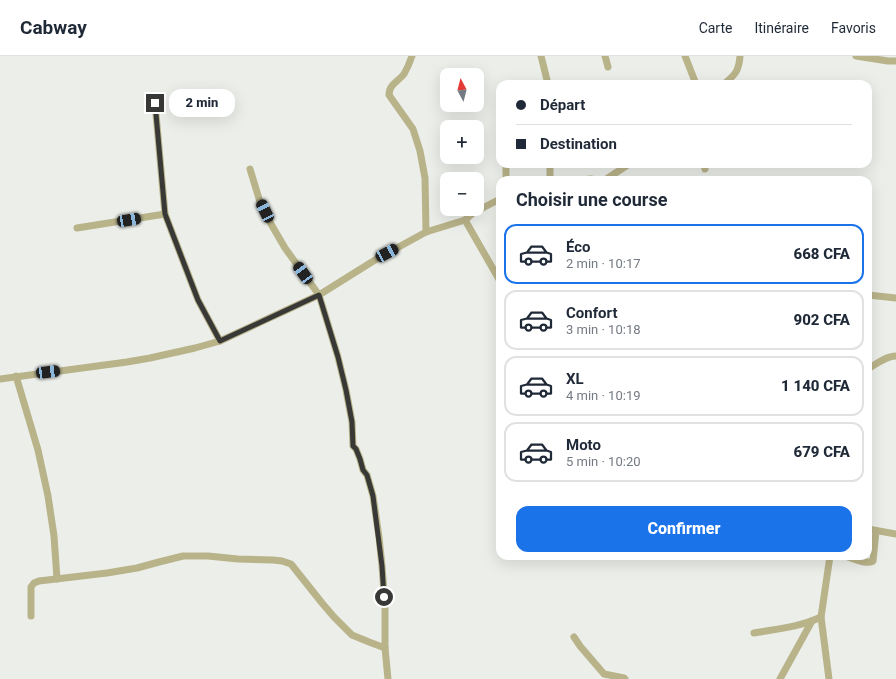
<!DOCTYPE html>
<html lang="fr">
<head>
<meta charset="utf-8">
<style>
  body { margin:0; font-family:Roboto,sans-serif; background:#f2f2f3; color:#1f2937; height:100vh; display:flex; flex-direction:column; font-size:15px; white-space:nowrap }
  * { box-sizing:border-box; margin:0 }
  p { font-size:13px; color:#747a83 }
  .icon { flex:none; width:22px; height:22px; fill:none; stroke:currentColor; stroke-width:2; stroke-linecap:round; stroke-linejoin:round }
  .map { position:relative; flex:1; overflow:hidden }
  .details { position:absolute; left:496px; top:120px; width:376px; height:384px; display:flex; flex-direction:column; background:#fff; border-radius:12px; box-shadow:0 4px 16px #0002 }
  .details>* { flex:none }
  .hud { position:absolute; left:496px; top:24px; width:376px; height:88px; border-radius:12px; box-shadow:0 4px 16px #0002; display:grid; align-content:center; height:88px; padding:0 20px; background:#fff }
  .needle { width:26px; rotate:353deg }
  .buttons { position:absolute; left:440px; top:12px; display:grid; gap:8px }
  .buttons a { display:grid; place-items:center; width:44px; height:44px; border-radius:8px; background:#fff; box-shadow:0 4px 16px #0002; font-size:20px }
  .end { position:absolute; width:18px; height:18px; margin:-9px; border:5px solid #383837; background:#fff; box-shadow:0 0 0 2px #fff }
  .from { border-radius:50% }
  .bubble { position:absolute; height:28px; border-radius:12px; background:#fff; box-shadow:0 4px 16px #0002; font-size:13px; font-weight:800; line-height:28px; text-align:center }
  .car { position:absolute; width:12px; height:24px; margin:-12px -6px; border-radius:5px; box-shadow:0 0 3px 1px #0007; background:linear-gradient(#222 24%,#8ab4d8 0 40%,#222 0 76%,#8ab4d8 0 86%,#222 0) }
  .hud b { display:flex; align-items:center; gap:14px; height:38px; font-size:15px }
  .hud b+b { border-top:1px solid #e0e1e3 }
  .hud i { width:10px; height:10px; background:#1f2937 }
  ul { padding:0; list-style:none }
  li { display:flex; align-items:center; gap:12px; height:60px; margin:0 8px 6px; padding:0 12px; border:2px solid #e0e1e3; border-radius:12px }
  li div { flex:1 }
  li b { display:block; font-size:15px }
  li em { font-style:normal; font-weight:800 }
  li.active { border-color:#1a73e8 }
  li>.icon { width:36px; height:36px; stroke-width:1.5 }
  h2 { padding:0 20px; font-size:18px; line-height:48px }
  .action { display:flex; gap:8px; margin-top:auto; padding:8px 20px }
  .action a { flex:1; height:46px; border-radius:12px; background:#1a73e8; color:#fff; font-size:16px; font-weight:800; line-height:46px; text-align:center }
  header { display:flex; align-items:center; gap:24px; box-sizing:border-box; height:56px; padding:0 20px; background:#fff; border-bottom:1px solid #e0e1e3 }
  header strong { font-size:19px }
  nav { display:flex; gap:22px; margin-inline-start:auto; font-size:14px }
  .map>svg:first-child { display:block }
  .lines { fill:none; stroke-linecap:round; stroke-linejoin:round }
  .minor { stroke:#b9b38a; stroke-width:7 }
  .route { stroke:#383837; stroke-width:5 }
</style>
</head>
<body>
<header>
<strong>Cabway</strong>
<nav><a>Carte</a><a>Itinéraire</a><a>Favoris</a></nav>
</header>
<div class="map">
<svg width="896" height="623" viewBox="0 0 896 623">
  <rect width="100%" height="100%" fill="#ebeee9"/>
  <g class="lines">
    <!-- minor -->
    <g class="minor">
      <path d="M 412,0 C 410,6 407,13 404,18 C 398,26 389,28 389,39 L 413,73 L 420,95 L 425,122 L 426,176"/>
      <path d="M 541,0 L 548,28"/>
      <path d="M 605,0 L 608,11"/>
      <path d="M 685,0 L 696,28"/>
      <path d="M 856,0 L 888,5 L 896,5"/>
      <path d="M 724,28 C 735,19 739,15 740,0"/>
      <path d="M 155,47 L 165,158 L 198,244 L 220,285"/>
      <path d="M 506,108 L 506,124"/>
      <path d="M 550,108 L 550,124"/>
      <path d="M 704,108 L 705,113"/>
      <path d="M 250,113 L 260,146 L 271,168 L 285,192 L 319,239 L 338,301 L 346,334 L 352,366 L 353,390 L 356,393 L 360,403 L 363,414 L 367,419 L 373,440 L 379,481 L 382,510 L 385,550 L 385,592 L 388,623"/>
      <path d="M 581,124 L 591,123 L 595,124"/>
      <path d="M 605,124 L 629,108"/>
      <path d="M 465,164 L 500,225"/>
      <path d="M 77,172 L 165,158"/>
      <path d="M 868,239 L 896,242"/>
      <path d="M 868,313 C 876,308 886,300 896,300"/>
      <path d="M 16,320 L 38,394 L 48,440 L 54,480 L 57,523"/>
      <path d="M 0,323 L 127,306 L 150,302 L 195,292 L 220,285 L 319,239 L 375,204 L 426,176 L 465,164 L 473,157 L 500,143"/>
      <path d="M 868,473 L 896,478"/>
      <path d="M 845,500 C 853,502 865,509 873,505 L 876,475"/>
      <path d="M 31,560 L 31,531 L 34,527 L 39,525 L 107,517 L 137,512 L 159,506 L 183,500 L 208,500 L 238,503 L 273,504 L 282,505 L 291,508 L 322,547 L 334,561 L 352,579 L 369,586 L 385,592"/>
      <path d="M 754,577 C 777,573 800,571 821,561"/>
      <path d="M 574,581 L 580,590 L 604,618 L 624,622 L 625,623"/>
      <path d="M 780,623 L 812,565"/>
      <path d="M 829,623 L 821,561 L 830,500"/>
    </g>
  </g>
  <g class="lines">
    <!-- route -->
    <path class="route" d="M 155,47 L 165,158 L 198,244 L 220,285 L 319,239 L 338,301 L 346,334 L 352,366 L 353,390 L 356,393 L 360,403 L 363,414 L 367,419 L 373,440 L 382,510 L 384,541"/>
  </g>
</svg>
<div class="buttons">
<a><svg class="needle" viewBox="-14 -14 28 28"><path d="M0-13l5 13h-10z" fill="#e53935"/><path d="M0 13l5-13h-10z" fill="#747a83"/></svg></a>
<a>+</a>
<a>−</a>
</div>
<i class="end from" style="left:384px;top:541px"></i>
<i class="end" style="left:155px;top:47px"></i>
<div class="bubble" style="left:169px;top:33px;width:66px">2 min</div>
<i class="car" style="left:265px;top:155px;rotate:334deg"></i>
<i class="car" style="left:129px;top:164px;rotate:80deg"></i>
<i class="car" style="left:387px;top:197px;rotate:62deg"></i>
<i class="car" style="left:303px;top:217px;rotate:324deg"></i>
<i class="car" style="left:48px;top:316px;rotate:83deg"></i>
<div class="hud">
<b><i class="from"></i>Départ</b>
<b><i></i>Destination</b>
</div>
<section class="details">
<h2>Choisir une course</h2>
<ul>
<li class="active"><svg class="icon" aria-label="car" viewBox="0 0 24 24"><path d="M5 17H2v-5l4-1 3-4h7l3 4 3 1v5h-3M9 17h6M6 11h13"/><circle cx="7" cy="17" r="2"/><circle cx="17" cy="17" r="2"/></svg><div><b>Éco</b><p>2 min · 10:17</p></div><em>668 CFA</em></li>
<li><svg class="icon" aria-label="car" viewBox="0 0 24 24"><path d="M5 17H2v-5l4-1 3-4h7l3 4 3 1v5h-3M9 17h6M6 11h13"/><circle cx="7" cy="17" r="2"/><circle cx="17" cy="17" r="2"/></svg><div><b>Confort</b><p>3 min · 10:18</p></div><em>902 CFA</em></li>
<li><svg class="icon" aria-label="car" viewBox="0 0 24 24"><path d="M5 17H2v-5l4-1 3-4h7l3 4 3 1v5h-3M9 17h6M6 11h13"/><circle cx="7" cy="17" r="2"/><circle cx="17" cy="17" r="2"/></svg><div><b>XL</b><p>4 min · 10:19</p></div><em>1 140 CFA</em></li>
<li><svg class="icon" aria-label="car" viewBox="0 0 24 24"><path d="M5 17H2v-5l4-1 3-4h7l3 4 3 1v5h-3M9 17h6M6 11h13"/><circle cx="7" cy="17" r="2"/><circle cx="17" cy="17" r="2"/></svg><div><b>Moto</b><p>5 min · 10:20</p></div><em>679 CFA</em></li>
</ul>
<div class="action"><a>Confirmer</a></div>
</section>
</div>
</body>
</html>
